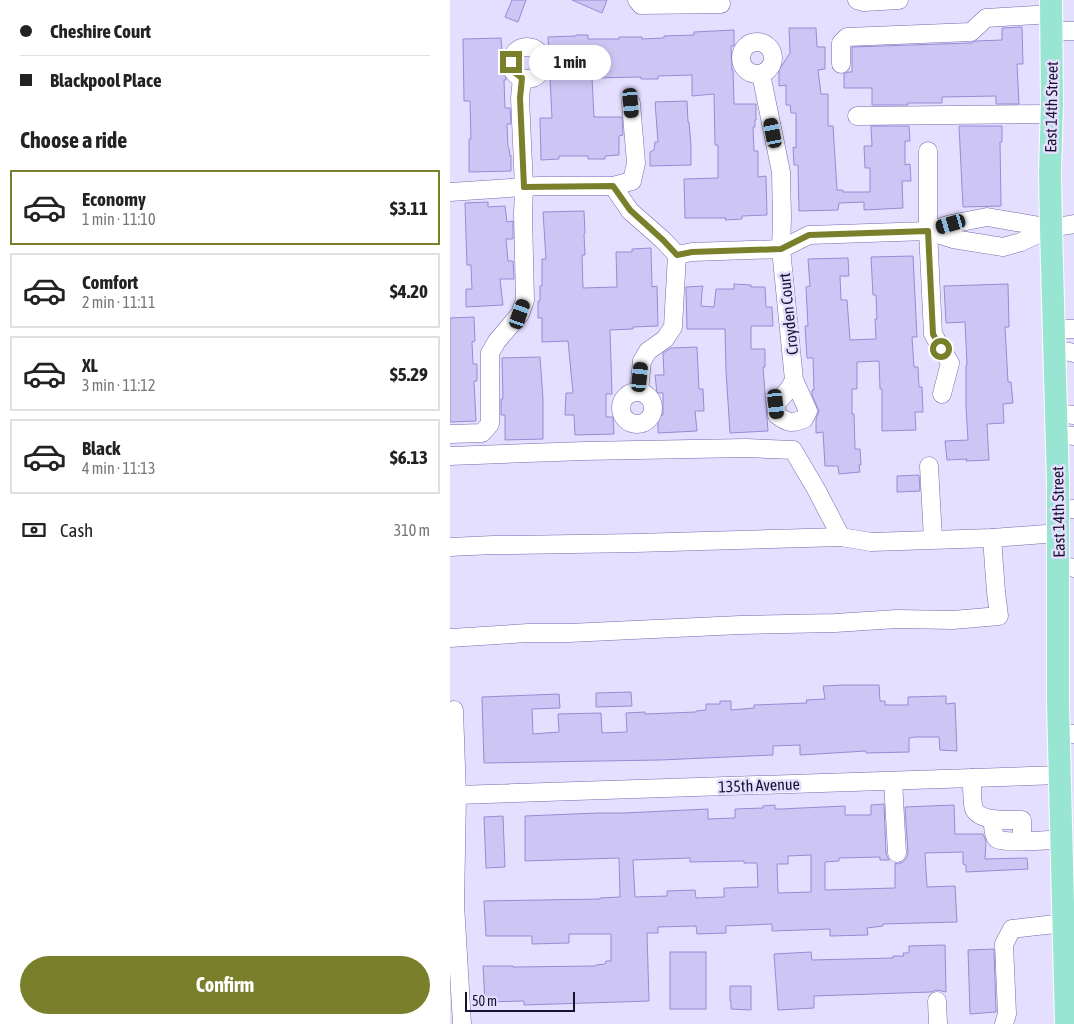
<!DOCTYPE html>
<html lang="en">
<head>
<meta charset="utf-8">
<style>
  body { margin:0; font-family:"Asap Condensed",sans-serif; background:#f2f2f2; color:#222; height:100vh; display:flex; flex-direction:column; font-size:19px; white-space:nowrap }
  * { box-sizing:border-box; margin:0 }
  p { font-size:16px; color:#767676 }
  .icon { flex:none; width:28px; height:28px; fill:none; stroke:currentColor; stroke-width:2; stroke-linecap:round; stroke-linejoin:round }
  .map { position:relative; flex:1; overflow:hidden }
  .details { display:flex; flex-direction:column; background:#fff; width:450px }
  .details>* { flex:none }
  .top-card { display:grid; align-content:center; height:110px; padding:0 20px; background:#fff }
  .scale { position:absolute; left:15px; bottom:12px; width:110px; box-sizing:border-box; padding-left:5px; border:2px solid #18112d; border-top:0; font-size:14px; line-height:18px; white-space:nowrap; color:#18112d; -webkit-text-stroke:4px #e5dfff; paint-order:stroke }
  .end { position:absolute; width:22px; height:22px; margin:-11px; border:6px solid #797f2a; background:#fff; box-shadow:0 0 0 2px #fff }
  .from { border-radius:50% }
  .bubble { position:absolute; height:35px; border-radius:18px; background:#fff; box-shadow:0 2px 8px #0003; font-size:16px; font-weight:700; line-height:35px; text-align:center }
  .car { position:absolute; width:15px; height:30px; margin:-15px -8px; border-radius:6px; box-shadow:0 0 4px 1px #0007; background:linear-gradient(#222 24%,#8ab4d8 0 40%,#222 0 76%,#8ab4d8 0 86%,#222 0) }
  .top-card b { display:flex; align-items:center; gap:18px; height:48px; font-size:19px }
  .top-card b+b { border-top:1px solid #e0e0e0 }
  .top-card i { width:12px; height:12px; background:#222 }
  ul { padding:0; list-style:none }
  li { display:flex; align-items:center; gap:15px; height:75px; margin:0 10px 8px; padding:0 10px; border:2px solid #e0e0e0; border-radius:0px }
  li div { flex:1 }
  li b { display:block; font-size:19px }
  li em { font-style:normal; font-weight:700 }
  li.active { border-color:#797f2a }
  li>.icon { width:45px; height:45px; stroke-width:1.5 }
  h2 { padding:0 20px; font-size:22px; line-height:60px }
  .pay { display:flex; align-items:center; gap:12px; height:55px; padding:0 20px; font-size:19px }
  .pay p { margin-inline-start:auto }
  .action { display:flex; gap:10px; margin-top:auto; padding:10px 20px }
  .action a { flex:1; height:58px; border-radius:30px; background:#797f2a; color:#fff; font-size:20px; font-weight:700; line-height:58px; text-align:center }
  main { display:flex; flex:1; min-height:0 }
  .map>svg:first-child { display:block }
  .building { fill:#cdc5f3; stroke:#9a8ad4; fill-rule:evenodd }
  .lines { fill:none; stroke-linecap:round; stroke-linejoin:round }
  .minor-casing { stroke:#7968af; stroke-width:19 }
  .major-casing { stroke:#fff; stroke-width:24 }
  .minor { stroke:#fff; stroke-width:18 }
  .major { stroke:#98e5d2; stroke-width:22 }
  .route { stroke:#797f2a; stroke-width:6 }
  .labels { text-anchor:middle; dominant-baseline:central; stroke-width:5; stroke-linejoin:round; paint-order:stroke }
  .street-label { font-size:16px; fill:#18112d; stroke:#e5dfff }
</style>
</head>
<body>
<main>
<section class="details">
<div class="top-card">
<b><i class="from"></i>Cheshire Court</b>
<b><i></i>Blackpool Place</b>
</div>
<h2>Choose a ride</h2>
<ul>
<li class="active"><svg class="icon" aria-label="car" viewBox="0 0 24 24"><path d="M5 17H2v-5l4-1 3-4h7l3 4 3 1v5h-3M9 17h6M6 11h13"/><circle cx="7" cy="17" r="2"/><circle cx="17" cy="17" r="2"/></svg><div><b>Economy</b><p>1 min · 11:10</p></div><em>$3.11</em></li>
<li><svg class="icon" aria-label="car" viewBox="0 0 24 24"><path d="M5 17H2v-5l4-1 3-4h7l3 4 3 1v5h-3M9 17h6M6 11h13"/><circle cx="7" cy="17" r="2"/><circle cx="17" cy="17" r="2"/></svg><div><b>Comfort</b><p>2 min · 11:11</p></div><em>$4.20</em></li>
<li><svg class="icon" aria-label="car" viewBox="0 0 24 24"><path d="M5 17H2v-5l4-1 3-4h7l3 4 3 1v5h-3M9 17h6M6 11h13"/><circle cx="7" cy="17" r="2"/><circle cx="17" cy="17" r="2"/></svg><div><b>XL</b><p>3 min · 11:12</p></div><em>$5.29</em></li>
<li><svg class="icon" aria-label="car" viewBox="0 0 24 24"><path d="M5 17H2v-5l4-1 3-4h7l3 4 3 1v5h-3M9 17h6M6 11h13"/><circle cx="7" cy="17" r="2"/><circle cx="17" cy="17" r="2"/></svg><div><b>Black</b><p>4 min · 11:13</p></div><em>$6.13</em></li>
</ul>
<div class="pay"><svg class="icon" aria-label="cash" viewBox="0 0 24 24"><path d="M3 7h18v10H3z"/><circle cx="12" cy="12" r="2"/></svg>Cash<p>310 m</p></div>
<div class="action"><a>Confirm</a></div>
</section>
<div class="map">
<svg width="624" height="1024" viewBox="0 0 624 1024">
  <rect width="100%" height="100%" fill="#e5dfff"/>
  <!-- building -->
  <g class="building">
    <path d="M 62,0 L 76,0 L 68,22 L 55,17 Z"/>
    <path d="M 122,0 L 157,0 L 152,13 Z"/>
    <path d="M 572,27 L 573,64 L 567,64 L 569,104 L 546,104 L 546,96 L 492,97 L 492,103 L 458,103 L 458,105 L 422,105 L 422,88 L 394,88 L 394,74 L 398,72 L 402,72 L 402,47 L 521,43 L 526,41 L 552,40 L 552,28 Z"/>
    <path d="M 339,28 L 366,28 L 367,47 L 375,47 L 375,69 L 368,70 L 371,94 L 378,94 L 378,126 L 383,126 L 387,190 L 393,190 L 393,192 L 420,192 L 420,168 L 415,168 L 414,146 L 422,146 L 421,126 L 459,126 L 460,141 L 455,141 L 455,165 L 460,164 L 461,181 L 452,181 L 453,208 L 414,210 L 414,202 L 389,203 L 388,210 L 349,211 L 348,165 L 344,165 L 343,147 L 346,148 L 346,113 L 341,113 L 340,105 L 336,105 L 336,85 L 329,86 L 329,70 L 340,53 Z"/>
    <path d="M 284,30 L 284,46 L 281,46 L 282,70 L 283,70 L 284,104 L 306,104 L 306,120 L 305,120 L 305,127 L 303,127 L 304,151 L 308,151 L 308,177 L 316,176 L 317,215 L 292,216 L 292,219 L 275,220 L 276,218 L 235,218 L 234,179 L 268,178 L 268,145 L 265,145 L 264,94 L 242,96 L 242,75 L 208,76 L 208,79 L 191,79 L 191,77 L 142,78 L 144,117 L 172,117 L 173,135 L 169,136 L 169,155 L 155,156 L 155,159 L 138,159 L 138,156 L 109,156 L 109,159 L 91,160 L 90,118 L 102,118 L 100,78 L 105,77 L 104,52 L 99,52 L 98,37 L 126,36 L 126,35 L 138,35 L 138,39 L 169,39 L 169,37 L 192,37 L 192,39 L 214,38 L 214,36 L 244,35 L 244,32 Z"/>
    <path d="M 51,38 L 53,62 L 55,62 L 56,80 L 54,80 L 55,108 L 60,108 L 61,124 L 57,124 L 58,147 L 59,148 L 60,156 L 61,155 L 61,171 L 19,172 L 19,139 L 21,139 L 20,101 L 14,101 L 13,39 Z"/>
    <path d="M 237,101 L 238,122 L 239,122 L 241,145 L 241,165 L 200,166 L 200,152 L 204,150 L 205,142 L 208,142 L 205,102 Z"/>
    <path d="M 509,126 L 552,126 L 552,142 L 550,142 L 551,206 L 513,207 Z"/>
    <path d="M 38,202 L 38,207 L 55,206 L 57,222 L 63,221 L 63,239 L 56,239 L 58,261 L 63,261 L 64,279 L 50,279 L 53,305 L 16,307 L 16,289 L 22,289 L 21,265 L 17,265 L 15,203 Z"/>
    <path d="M 134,211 L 135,233 L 134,234 L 135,255 L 132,255 L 133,288 L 167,287 L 166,252 L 182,252 L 182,249 L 201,248 L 202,287 L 207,286 L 208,326 L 183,327 L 183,329 L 160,330 L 162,394 L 156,394 L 156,417 L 163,417 L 164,434 L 125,435 L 124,415 L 115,415 L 116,393 L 123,393 L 118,341 L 92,342 L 92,318 L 88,318 L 88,301 L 90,301 L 90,286 L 92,286 L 92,259 L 96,259 L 93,212 Z"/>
    <path d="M 463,256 L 467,337 L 462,337 L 464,367 L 468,367 L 469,387 L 472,387 L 473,412 L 465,412 L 466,430 L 432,431 L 432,389 L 430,389 L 429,361 L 407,362 L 407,389 L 402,389 L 402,414 L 404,414 L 405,449 L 410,449 L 411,465 L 409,465 L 410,472 L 389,474 L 388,466 L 375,466 L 373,432 L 366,433 L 366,419 L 369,411 L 362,395 L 362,390 L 364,390 L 363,358 L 357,358 L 355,326 L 358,326 L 356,287 L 360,286 L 358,259 L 398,258 L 399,276 L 390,276 L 391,300 L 397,300 L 400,340 L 426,339 L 425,319 L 427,319 L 426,295 L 423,295 L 421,257 Z"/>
    <path d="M 284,284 L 301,285 L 301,287 L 315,287 L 316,307 L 322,307 L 323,326 L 301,326 L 301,349 L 315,349 L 315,367 L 313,367 L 318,431 L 280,433 L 276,371 L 275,329 L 237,329 L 236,287 L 253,286 L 252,291 L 251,306 L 264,307 L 266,289 L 284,289 Z"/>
    <path d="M 558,284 L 559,327 L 555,327 L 558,382 L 561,382 L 563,403 L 553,404 L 554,423 L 537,424 L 539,460 L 516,461 L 517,459 L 497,460 L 495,441 L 518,440 L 516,406 L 516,365 L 517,365 L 515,322 L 496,323 L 494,286 Z"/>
    <path d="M 24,317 L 25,341 L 22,342 L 23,364 L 27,364 L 27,381 L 24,381 L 26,421 L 0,422 L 0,318 Z"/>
    <path d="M 247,347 L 249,389 L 253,389 L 254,411 L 245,411 L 247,431 L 208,433 L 208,416 L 213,415 L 213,393 L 207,393 L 205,375 L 214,375 L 213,353 L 221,348 Z"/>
    <path d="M 90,357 L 93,399 L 93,439 L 55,440 L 55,415 L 51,415 L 51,399 L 53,399 L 52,358 Z"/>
    <path d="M 469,475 L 470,491 L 447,492 L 447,476 Z"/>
    <path d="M 393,685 L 429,685 L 430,701 L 435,701 L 435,705 L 458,705 L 458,697 L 496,696 L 496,704 L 505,703 L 507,751 L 490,750 L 489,737 L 465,737 L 459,738 L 459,752 L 416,753 L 416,751 L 350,755 L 350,745 L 323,746 L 323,755 L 210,760 L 34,763 L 32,697 L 109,694 L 110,708 L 82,709 L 83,734 L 109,732 L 108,714 L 151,713 L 152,733 L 177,732 L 176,713 L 195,712 L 195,714 L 246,712 L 246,711 L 256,710 L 256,704 L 270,704 L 270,701 L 281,701 L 281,710 L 304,708 L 304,705 L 357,703 L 356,700 L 375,699 L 373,686 Z"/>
    <path d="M 181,692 L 182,706 L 146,707 L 146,693 Z"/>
    <path d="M 434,804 L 436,854 L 439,860 L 430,860 L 430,857 L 389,858 L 389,861 L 375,862 L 375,890 L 445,888 L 445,863 L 448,864 L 453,862 L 457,857 L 458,853 L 455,807 L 504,805 L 505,834 L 533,834 L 536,841 L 535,859 L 577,858 L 578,869 L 516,872 L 516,865 L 513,864 L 513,852 L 475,853 L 477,887 L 505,886 L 507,922 L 433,924 L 433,926 L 417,928 L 418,935 L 380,936 L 380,929 L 322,931 L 322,924 L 276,926 L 276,933 L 247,934 L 246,926 L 208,927 L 208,933 L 197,933 L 199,1001 L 74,1005 L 74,1001 L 35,1002 L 33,966 L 63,966 L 63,967 L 146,966 L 146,965 L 155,964 L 156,961 L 161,961 L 161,934 L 119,934 L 119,943 L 82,944 L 82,936 L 36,936 L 34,901 L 150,899 L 150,898 L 170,897 L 169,858 L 75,861 L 75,816 L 148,813 L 174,813 L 258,809 L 258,819 L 285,818 L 285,809 L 313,808 L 313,806 L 325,805 L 325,809 L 330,809 L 395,806 L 395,815 L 421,815 L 421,805 ZM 361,855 L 361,892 L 328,893 L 327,864 L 338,864 L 338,856 ZM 240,858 L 240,862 L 294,861 L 294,863 L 307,863 L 308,887 L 274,888 L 274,897 L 246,898 L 245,890 L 217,891 L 217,896 L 185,897 L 183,860 Z"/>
    <path d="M 53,816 L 55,867 L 36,868 L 34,817 Z"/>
    <path d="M 495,945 L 496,992 L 487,990 L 481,992 L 364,996 L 364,1008 L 328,1010 L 324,954 L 361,952 L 362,960 L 443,958 L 443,956 L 454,956 L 453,953 L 459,953 L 459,946 Z"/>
    <path d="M 544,949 L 546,1012 L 520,1014 L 518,950 Z"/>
    <rect x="220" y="952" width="36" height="57"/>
    <path d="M 280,986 L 301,986 L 301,1010 L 281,1009 L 281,1001 L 280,1001 Z"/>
  </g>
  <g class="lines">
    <!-- minor casing -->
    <g class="minor-casing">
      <g id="minor">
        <path d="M 187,0 L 191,5 L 271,4"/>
        <path d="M 407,0 L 414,2 L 449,0"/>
        <path d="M 602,31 L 624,31"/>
        <circle cx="307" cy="58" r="16"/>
        <circle cx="77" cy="63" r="16"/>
        <path d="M 391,64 L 391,43 L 397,37 L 521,32 L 536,18 L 602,14"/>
        <path d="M 311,74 L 331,172 L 332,217 L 331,249 L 344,380 L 358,411 L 354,419 C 341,424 338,423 327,415 L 326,404 L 339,389 L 344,380"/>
        <path d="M 407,116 L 602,114"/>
        <path d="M 478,151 L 478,231 L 483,334 L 500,363 L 492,394"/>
        <path d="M 163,186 L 180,211 L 213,240 L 227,255 L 242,252 L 331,249 L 359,235 L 478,231 L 501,224 L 537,217 L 601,228"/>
        <path d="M 0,192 L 89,186 L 163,186 L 182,181 L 186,163 L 181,103"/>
        <path d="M 478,231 L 503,239 L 553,247 L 571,242 L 601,228 L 624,224"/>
        <path d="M 603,329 L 624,329"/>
        <path d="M 603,349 L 624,353"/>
        <circle cx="187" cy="408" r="16"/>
        <path d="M 189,392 L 192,361 L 198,351 L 215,339 L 223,327 L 227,255"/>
        <path d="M 605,413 L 624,415"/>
        <path d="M 0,434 L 32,433 L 40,424 L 40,353 L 47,341 L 70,314 L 75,300 L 73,214 L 74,187 L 70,98 L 72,78"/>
        <path d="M 606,434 L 624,436"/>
        <path d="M 0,456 L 134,451 L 296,448 L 343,450 L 366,489 L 391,537"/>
        <path d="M 479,466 L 483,539"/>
        <path d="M 608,510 L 624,509"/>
        <path d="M 0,547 L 43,545 L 62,545 L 186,543 L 391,537 L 421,542 L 542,538 L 609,533"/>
        <path d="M 609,565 L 624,568"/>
        <path d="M 0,638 L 78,633 L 119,633 L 290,625 L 385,623 L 447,619 L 503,620 L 549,616 L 546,592 L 542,538"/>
        <path d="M 4,710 L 7,795 L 5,904 L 12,1024"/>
        <path d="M 609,732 L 624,734"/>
        <path d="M 522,778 C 522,785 522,804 524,809 C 530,822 561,820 572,820 L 572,841"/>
        <path d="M 443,781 L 447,853"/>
        <path d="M 7,795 L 610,775"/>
        <path d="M 543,820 C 543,826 543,835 547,839 C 553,844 602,840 612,839"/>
        <path d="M 487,1001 L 488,1024"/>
        <path d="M 554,1024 L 557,1014 L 554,944 L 562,929 L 614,923"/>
      </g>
    </g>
    <!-- major casing -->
    <g class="major-casing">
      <path id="major" d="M 601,0 L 602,103 L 600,173 L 601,228 L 608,485 L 608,704 L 616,1024"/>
    </g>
    <!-- minor -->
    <use href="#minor" class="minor"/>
    <!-- major -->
    <use href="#major" class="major"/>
  </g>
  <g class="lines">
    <!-- route -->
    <path class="route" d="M 61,62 L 64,72 L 72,78 L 70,98 L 74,187 L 163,186 L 180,210 L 213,240 L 227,255 L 242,252 L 331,249 L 359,235 L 478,231 L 483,334 L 491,349"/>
  </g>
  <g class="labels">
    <!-- street labels -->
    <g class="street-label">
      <text transform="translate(601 107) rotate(-89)">East 14th Street</text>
      <text transform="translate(338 314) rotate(-96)">Croyden Court</text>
      <text transform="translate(608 512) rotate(-91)">East 14th Street</text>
      <text transform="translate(309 785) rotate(-2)">135th Avenue</text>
    </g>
  </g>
</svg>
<div class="scale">50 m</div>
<i class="end from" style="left:491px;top:349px"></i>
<i class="end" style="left:61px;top:62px"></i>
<div class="bubble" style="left:79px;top:45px;width:82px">1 min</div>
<i class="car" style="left:181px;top:103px;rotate:175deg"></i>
<i class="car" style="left:323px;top:133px;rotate:349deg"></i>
<i class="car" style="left:501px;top:224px;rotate:254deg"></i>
<i class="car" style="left:70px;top:314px;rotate:19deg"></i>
<i class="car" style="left:190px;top:377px;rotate:6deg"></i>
<i class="car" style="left:326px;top:404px;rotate:174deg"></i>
</div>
</main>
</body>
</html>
